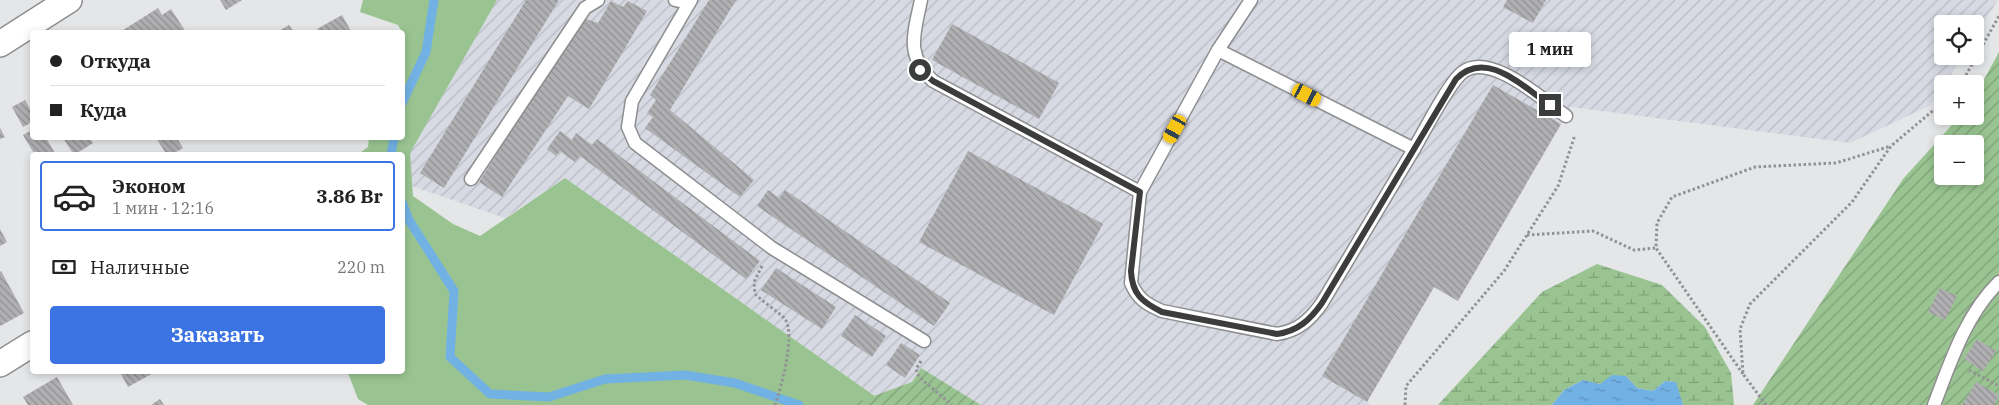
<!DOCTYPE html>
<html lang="ru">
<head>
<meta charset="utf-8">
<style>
  body { margin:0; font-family:"IBM Plex Serif",serif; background:#f6f6f6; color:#222; height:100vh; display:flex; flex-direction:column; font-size:19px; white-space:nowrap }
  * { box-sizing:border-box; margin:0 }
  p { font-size:16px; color:#767676 }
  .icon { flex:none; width:28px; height:28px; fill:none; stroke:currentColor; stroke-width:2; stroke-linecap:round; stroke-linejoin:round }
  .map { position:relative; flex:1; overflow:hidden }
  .side { position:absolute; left:30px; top:152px; width:375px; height:222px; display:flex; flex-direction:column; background:#fff; border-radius:5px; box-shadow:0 2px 8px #0003 }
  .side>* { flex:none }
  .top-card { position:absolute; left:30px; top:30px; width:375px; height:110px; border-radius:5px; box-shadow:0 2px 8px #0003; display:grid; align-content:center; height:110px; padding:0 20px; background:#fff }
  .tools { position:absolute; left:1934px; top:15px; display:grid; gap:10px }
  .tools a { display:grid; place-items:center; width:50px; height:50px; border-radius:5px; background:#fff; box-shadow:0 2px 8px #0003; font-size:25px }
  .end { position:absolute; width:22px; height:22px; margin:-11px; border:6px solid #3b3c3c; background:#fff; box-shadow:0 0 0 2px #fff }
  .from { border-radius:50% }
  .bubble { position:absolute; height:35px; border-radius:5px; background:#fff; box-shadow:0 2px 8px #0003; font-size:16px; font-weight:700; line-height:35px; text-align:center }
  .car { position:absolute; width:15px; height:30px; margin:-15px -8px; border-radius:6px; box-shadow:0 0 4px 1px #0007; background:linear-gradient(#f5c518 24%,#345 0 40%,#f5c518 0 76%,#345 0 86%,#f5c518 0) }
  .top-card b { display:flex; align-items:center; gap:18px; height:48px; font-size:19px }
  .top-card b+b { border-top:1px solid #e0e0e0 }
  .top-card i { width:12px; height:12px; background:#222 }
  ul { padding:9px 0 0; list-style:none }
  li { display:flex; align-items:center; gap:15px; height:70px; margin:0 10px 8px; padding:0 10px; border:2px solid transparent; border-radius:5px }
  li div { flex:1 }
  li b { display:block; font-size:19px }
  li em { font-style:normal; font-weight:700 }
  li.active { border-color:#3b73e2 }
  li>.icon { width:45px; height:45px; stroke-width:1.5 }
  .pay { display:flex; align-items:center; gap:12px; height:55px; padding:0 20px; font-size:19px }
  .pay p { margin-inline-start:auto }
  .primary-button { display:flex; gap:10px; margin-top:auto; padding:10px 20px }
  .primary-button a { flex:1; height:58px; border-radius:5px; background:#3b73e2; color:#fff; font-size:20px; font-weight:700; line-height:58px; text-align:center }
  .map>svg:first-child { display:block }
  .industrial { fill:url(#industrial-furrows) }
  .green { fill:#99c491 }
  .wetland { fill:url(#wetland-marsh) }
  .garden { fill:url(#garden-furrows); fill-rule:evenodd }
  .water { fill:url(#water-ripples) }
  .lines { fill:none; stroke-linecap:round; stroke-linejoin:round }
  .stream { stroke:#72b1e4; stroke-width:9 }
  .building { fill:url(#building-back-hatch) }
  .service-casing { stroke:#8e8e90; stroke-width:15 }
  .minor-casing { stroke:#8e8e90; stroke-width:28 }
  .path { stroke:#919293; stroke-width:3; stroke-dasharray:2.5 2.5; stroke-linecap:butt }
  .service { stroke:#fff; stroke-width:12 }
  .minor { stroke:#fff; stroke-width:25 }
  .route { stroke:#3b3c3c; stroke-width:6 }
</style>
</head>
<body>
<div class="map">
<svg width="1999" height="405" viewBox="0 0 1999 405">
  <defs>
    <pattern id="industrial-furrows" width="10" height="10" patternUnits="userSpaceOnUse" patternTransform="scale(1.25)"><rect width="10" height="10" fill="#d7d9e3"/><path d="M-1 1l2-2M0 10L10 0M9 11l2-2" fill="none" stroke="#b9bbc4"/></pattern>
    <pattern id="wetland-marsh" width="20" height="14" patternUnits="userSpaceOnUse" patternTransform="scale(1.25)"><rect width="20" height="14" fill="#99c491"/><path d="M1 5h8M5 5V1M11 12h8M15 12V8" fill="none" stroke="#7ea078"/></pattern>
    <pattern id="garden-furrows" width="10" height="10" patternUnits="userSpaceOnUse" patternTransform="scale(1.25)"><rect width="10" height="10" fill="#99c491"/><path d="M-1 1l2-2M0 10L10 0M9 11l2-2" fill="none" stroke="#7ea078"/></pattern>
    <pattern id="water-ripples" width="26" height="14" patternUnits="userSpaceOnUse" patternTransform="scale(1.25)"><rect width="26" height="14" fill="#72b1e4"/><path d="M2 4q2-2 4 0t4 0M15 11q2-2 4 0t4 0" fill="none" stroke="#5f91ba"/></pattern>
    <pattern id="building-back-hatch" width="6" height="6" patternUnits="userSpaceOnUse" patternTransform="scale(1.25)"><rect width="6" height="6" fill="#b0afb2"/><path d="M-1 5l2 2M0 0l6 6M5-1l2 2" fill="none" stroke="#909092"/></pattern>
  </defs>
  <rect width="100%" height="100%" fill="#e5e6e8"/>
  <!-- industrial -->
  <path class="industrial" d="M 494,0 L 1998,0 L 1975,36 L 1975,24 L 1942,24 L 1942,56 L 1962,56 L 1945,84 L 1942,84 L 1931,105 L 1850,143 L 1571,107 L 1458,301 L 1434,287 L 1367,402 L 1370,405 L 981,405 L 921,368 L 912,382 L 876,397 L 565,178 L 505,218 L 403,183 L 403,161 Z"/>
  <!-- green -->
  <path class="green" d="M 363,0 L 497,0 L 410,153 L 413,196 L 453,224 L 480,236 L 565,178 L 876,397 L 882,405 L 368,405 L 358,399 L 348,373 L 402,372 L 402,155 L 357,155 L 368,147 L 369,138 L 402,138 L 402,47 L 405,46 L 402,32 L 398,25 L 360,12 Z"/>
  <!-- wetland -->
  <path class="wetland" d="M 1597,264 L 1662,285 L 1705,327 L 1731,373 L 1734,405 L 1683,405 L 1675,382 L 1665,381 L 1653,391 L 1637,388 L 1626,376 L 1600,384 L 1583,380 L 1564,390 L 1552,405 L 1438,405 L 1542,292 Z"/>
  <!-- garden -->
  <g class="garden">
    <path d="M 1999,52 L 1999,405 L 1753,405 L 1903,179 L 1960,116 L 1975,116 L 1975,96 ZM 1942,144 L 1975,144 L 1975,176 L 1942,176 Z"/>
    <path d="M 921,368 L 981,405 L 849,405 L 912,382 Z"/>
  </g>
  <!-- water -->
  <path class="water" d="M 1612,375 L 1626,376 L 1637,388 L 1653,391 L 1665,381 L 1676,382 L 1683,405 L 1552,405 L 1564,390 L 1583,380 L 1600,384 Z"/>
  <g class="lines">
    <!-- stream -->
    <g class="stream">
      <path d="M 402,103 L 426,52 L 434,0"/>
      <path d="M 391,155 L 394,138"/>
      <path d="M 402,202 L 409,220 L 454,291 L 450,357 L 490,394 L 549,397 L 605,379 L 685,375 L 735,383 L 799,405"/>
    </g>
  </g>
  <!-- building -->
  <g class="building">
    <path d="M 220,0 L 242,0 L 226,10 Z"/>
    <path d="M 526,0 L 559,0 L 444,188 L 420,173 Z"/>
    <path d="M 709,0 L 736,0 L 670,110 L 754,180 L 740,197 L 645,128 L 653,117 L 647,113 L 656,100 L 650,95 Z"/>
    <path d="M 1507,0 L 1546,0 L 1533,23 L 1503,7 Z"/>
    <path d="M 611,1 L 623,7 L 628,1 L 647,11 L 589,109 L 568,96 L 502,197 L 479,182 L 583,18 L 598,23 Z"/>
    <path d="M 158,8 L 162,15 L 171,9 L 186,32 L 120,32 Z"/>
    <path d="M 342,15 L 351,31 L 320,32 L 317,29 Z"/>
    <path d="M 952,24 L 1059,83 L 1039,119 L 932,60 Z"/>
    <path d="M 289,25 L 294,32 L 277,32 Z"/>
    <path d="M 1493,85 L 1561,124 L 1458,301 L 1434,287 L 1367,402 L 1322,376 Z"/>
    <path d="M 25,100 L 32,113 L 32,122 L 23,127 L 12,107 Z"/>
    <path d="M 0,128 L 5,137 L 0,139 Z"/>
    <path d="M 32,130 L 32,138 L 46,138 L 56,155 L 35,155 L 23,135 Z"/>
    <path d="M 560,131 L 572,140 L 576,133 L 592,145 L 597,139 L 760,261 L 746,279 L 580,156 L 575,162 L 560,151 L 556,156 L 547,149 Z"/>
    <path d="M 63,138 L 89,138 L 93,143 L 74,155 Z"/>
    <path d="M 156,138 L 177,138 L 183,148 L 171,155 L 167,155 Z"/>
    <path d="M 968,151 L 1103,224 L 1054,315 L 919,242 Z"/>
    <path d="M 768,190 L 779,198 L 785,190 L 950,303 L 934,326 L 757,206 Z"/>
    <path d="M 0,229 L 7,242 L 0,246 Z"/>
    <path d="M 776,268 L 836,307 L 822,329 L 761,290 Z"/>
    <path d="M 1,271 L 24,313 L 0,326 L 0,272 Z"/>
    <path d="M 1940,288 L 1957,296 L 1945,320 L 1928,312 Z"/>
    <path d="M 855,315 L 886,336 L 872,357 L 841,336 Z"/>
    <path d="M 1977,339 L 1996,351 L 1983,371 L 1964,359 Z"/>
    <path d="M 901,343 L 920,355 L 905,378 L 886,365 Z"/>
    <path d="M 120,372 L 155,372 L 128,387 Z"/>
    <path d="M 57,377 L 73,405 L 28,405 L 23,397 Z"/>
    <path d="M 1976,382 L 1999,395 L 1994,405 L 1962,405 Z"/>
    <path d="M 160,399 L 164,405 L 151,405 Z"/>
  </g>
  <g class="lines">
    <!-- service casing -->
    <g class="service-casing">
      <g id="service">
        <path d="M 675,0 L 689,3"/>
        <path d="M 691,0 L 632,101 L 628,127 L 635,143 L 772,248 L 924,341"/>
        <path d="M 921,0 C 914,34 905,55 933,81 L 1140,192"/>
        <path d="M 1218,50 L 1414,149 L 1322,303 C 1310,320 1298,331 1277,334 L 1162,311 C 1146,304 1138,299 1131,283 L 1140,192 Z"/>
        <path d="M 1218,50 L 1251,0"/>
        <path d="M 1414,149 C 1424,132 1449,82 1463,72 C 1490,51 1544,101 1566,116"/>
        <path d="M 471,179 L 585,8 L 598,0"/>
        <path d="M 1934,405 C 1950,363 1966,314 1999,282"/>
      </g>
    </g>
    <!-- minor casing -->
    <g class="minor-casing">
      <g id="minor">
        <path d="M 0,44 L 69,0"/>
        <path d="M 0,364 L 32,344"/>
      </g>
    </g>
    <!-- path -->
    <g class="path">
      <path d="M 1961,84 L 1999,16"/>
      <path d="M 1527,235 L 1593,231 L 1634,250 L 1656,248"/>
      <path d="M 762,266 L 754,282 L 755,294 C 762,301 781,314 785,319 C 796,335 781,388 775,405"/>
      <path d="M 921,361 L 916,369 L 919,377 L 952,405"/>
      <path d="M 1969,370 L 1999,386"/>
      <path d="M 1743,374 L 1656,248 L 1657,223 L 1672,197 L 1755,167 L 1836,163 L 1891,146"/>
      <path d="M 1405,405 L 1406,386 L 1504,271 L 1558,186 L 1575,135"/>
      <path d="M 1766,405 L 1743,374 L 1740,329 L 1750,304 L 1852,202 L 1891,146 L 1942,103"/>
    </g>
    <!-- service -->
    <use href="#service" class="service"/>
    <!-- minor -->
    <use href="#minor" class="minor"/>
  </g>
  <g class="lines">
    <!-- route -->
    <path class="route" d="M 920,70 L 933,81 L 1140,192 L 1131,271 C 1132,294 1142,302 1162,312 L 1277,334 C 1298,331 1310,320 1322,303 L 1456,79 C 1486,48 1523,87 1550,105"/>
  </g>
</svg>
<div class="tools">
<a><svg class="icon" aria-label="locate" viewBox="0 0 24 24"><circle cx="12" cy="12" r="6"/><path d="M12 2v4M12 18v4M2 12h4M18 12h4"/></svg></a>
<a>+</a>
<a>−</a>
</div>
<i class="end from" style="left:920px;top:70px"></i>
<i class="end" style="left:1550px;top:105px"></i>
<div class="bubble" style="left:1509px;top:32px;width:82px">1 мин</div>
<i class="car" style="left:1307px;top:95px;rotate:117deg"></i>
<i class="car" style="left:1175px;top:129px;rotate:209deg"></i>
<div class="top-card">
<b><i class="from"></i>Откуда</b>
<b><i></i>Куда</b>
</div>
<section class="side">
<ul>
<li class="active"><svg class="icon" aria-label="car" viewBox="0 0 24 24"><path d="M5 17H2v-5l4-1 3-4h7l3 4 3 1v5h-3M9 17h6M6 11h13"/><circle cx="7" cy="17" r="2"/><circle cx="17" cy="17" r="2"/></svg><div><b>Эконом</b><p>1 мин · 12:16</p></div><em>3.86 Br</em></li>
</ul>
<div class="pay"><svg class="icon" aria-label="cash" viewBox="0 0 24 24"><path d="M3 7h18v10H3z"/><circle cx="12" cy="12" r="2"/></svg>Наличные<p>220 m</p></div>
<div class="primary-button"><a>Заказать</a></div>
</section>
</div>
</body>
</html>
